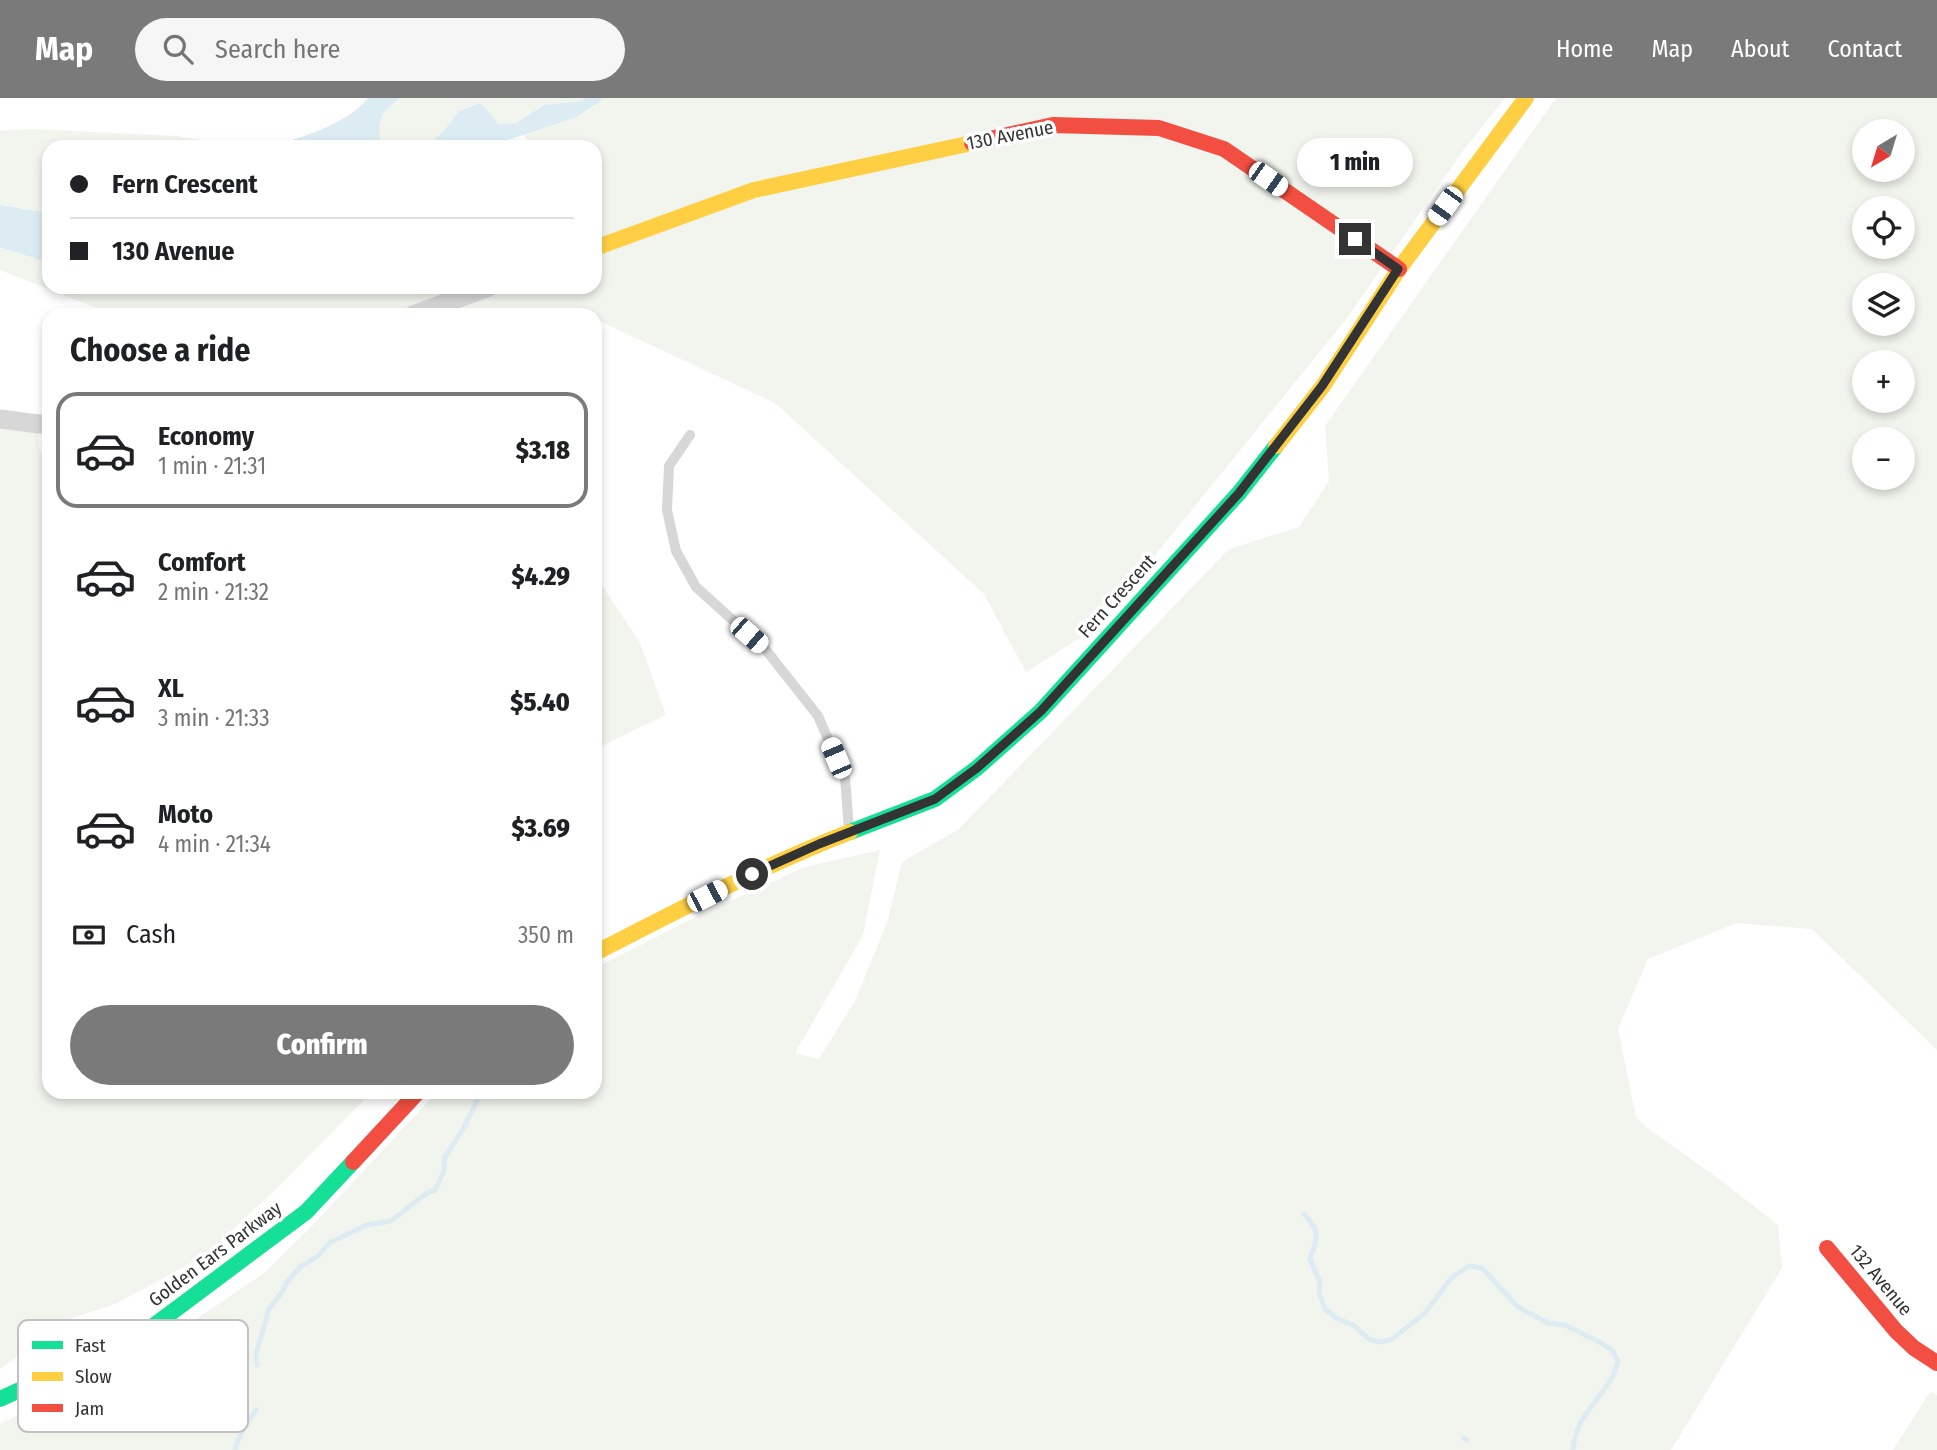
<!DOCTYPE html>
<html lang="en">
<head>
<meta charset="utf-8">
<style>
  body { margin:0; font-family:"Fira Sans Condensed",sans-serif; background:#f6f6f6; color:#202124; height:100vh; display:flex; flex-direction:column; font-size:26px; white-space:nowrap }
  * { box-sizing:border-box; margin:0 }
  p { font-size:23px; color:#757577 }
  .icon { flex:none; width:38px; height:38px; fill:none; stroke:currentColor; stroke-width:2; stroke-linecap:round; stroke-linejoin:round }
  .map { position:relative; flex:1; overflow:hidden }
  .panel { position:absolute; left:42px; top:210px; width:560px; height:791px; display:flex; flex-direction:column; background:#fff; border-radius:21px; box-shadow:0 4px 10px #0003 }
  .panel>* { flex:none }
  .top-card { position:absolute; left:42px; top:42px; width:560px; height:154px; border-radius:21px; box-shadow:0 4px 10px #0003; display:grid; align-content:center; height:154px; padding:0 28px; background:#fff }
  .needle { width:46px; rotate:218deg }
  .buttons { position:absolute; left:1852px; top:21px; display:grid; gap:14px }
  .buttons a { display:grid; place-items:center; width:63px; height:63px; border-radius:50%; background:#fff; box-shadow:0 4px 10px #0003; font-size:35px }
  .end { position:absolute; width:32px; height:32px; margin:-16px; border:9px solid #333; background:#fff; box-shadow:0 0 0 4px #fff }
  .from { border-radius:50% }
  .bubble { position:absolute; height:49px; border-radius:24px; background:#fff; box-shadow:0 4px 10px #0003; font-size:23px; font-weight:800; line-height:49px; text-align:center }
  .car { position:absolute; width:21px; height:42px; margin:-21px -10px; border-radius:9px; box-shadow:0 0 5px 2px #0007; background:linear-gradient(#fff 24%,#345 0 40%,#fff 0 76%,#345 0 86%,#fff 0) }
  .top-card b { display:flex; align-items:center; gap:24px; height:66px; font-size:26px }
  .top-card b+b { border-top:2px solid #e0e0e0 }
  .top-card i { width:18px; height:18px; background:#202124 }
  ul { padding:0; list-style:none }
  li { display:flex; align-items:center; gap:21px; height:116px; margin:0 14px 10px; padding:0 14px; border:4px solid transparent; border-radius:21px }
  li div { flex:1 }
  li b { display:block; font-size:26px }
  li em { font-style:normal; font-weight:800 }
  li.selected { border-color:#7a7a7a }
  li>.icon { width:63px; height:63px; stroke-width:1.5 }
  h2 { padding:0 28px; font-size:32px; line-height:84px }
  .pay { display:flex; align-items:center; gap:18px; height:77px; padding:0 28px; font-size:26px }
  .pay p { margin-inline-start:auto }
  .action { display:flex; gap:14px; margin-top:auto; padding:14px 28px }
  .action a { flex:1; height:80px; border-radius:42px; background:#7a7a7a; color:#fff; font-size:28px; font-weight:800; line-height:80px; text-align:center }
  header { display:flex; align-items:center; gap:42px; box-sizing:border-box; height:98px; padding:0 35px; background:#7a7a7a; color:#fff }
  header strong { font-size:33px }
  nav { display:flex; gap:38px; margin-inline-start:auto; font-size:24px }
  .search { width:490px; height:63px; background:#f6f6f6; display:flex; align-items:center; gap:18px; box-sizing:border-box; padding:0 24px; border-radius:38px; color:#757577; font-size:26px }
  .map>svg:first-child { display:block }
  .green { fill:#f1f5ed; fill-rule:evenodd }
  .water { fill:#ddebf3 }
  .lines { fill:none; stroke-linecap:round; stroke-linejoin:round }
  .stream { stroke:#ddebf3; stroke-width:5 }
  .lane { stroke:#d7d7d7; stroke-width:10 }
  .street { stroke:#d7d7d7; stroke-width:19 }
  .fast { stroke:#16e098; stroke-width:16 }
  .slow { stroke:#ffcf43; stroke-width:16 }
  .jam { stroke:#f24e42; stroke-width:16 }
  .route { stroke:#333; stroke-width:9 }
  .labels { text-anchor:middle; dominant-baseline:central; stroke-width:7; stroke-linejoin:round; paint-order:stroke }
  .street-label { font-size:19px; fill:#333; stroke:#fff }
  .key { fill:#fff; stroke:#c2c2c2; stroke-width:2 }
  .key-label { font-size:19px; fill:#333 }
</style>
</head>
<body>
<header>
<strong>Map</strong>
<div class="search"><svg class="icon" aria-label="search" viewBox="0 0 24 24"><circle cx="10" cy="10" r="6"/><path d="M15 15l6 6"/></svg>Search here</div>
<nav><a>Home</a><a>Map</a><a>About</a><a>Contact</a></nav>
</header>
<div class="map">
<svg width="1937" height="1352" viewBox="0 0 1937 1352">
  <rect width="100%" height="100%" fill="#fff"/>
  <!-- green -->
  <g class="green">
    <path d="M 400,0 L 585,0 L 581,3 L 544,7 L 516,25 L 498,26 L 490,15 L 480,5 L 459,13 L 446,30 L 427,49 L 383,49 C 375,26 380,13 400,0 Z"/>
    <path d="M 603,0 L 1505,0 L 1465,50 L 1347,220 L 1097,529 L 1026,574 L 984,496 L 775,305 L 595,221 L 595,217 L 161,217 L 99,211 L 0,172 L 0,149 L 49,165 L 49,189 L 595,189 L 595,49 L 533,49 L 523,36 C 549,27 585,22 603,0 Z"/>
    <path d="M 1556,0 L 1937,0 L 1937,952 L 1812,831 L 1736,825 L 1648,861 L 1618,931 L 1636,1019 L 1649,1031 L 1723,1084 L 1778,1127 L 1782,1170 L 1671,1352 L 0,1352 L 0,1326 L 150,1252 L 264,1175 L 314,1126 L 437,994 L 595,994 L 595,870 L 704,815 L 805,769 L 880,752 L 863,837 L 795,955 L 819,961 L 855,903 L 888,822 L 902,764 L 959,731 L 1229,451 L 1299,429 L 1329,383 L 1325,328 ZM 1864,33 L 1902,33 L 1902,72 L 1864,72 ZM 1864,110 L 1902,110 L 1902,149 L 1864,149 ZM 1864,187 L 1902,187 L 1902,226 L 1864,226 ZM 1864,264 L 1902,264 L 1902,303 L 1864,303 ZM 1864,341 L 1902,341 L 1902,380 L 1864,380 Z"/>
    <path d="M 32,31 L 177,38 L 241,49 L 49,49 L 49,115 L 0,107 L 0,33 Z"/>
    <path d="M 0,321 L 38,326 L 39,350 L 49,366 L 49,994 L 372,994 L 276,1091 L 206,1157 L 115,1206 L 70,1221 L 0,1271 Z"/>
    <path d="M 595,477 L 640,545 L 666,617 L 595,651 Z"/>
    <path d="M 1930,1294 L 1937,1297 L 1937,1352 L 1893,1352 Z"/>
  </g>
  <!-- water -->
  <g class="water">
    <path d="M 368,0 L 400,0 C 380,13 375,26 383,49 L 269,49 C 302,39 346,27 368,0 Z"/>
    <path d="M 585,0 L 603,0 L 597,6 L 577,19 L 487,49 L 456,49 L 444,47 L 441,49 L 427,49 L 446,30 L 459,13 L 480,5 L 490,15 L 498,26 L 516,25 L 544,7 L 581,3 Z"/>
    <path d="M 0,107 L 49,115 L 49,165 L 0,149 Z"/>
  </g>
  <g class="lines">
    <!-- stream -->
    <g class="stream">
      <path d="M 1304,1116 C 1321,1135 1318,1138 1310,1161 L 1320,1184 L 1319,1194 L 1325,1211 L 1336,1220 L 1353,1227 L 1369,1241 L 1379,1244 L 1391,1242 L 1425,1215 L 1452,1179 L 1469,1168 L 1482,1170 L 1518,1209 L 1548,1225 L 1565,1227 L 1603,1246 L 1612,1252 L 1618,1263 C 1610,1298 1575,1313 1573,1352"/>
      <path d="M 257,1267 L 256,1256 L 269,1211 L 282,1194 L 288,1183 L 300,1169 L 318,1158 L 329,1145 L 367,1127 L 391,1123 L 428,1094 L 435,1092 L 444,1073 L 445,1059 L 463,1031 L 478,1001 L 485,994"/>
      <path d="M 1464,1340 L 1467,1342"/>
      <path d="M 235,1352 C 238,1338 248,1324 256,1312"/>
    </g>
    <!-- lane -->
    <path class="lane" d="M 690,337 L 669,368 L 667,412 L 676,453 L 696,489 L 766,552 L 818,618 L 845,680 L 849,731"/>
    <!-- street -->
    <g class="street">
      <path d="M 413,217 L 489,189"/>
      <path d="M 0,321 L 38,326 L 49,326"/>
    </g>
    <!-- fast -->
    <g class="fast">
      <path d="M 850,734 L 935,701 L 977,670 L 1041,613 L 1239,395 L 1276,348"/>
      <path d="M 0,1301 L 144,1235 L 306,1114 L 353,1064"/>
    </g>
    <!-- slow -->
    <g class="slow">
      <path d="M 595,150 L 754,92 L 972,45"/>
      <path d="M 1276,348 L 1323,288 L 1399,171 L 1526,0"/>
      <path d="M 595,855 C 679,812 762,768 850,734"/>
    </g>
    <!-- jam -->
    <g class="jam">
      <path d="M 972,45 L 1053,27 L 1159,30 L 1224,51 L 1399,171"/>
      <path d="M 353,1064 L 418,994"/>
      <path d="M 1827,1150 L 1896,1233 L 1914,1250 L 1937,1265"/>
    </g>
  </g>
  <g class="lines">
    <!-- route -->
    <path class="route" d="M 752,776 L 819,746 L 935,701 L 977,670 L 1041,613 L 1239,395 L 1322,288 L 1398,171 L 1355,141"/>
  </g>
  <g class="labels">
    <!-- street labels -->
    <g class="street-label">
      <text transform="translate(1010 37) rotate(-11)">130 Avenue</text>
      <text transform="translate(1117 498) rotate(-48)">Fern Crescent</text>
      <text transform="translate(215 1156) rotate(-37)">Golden Ears Parkway</text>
      <text transform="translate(1881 1182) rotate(50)">132 Avenue</text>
    </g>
  </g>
  <!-- legend -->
  <rect x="18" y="1222" width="230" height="112" rx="10" class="key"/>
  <rect x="32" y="1243" width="31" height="8" fill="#16e098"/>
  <rect x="32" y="1274" width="31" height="9" fill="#ffcf43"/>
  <rect x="32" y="1306" width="31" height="8" fill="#f24e42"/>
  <g class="key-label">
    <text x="75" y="1254">Fast</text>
    <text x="75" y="1285">Slow</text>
    <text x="75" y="1317">Jam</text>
  </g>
</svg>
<div class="buttons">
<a><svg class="needle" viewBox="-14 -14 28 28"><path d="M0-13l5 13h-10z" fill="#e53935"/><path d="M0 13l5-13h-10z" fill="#757577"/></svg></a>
<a><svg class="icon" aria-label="locate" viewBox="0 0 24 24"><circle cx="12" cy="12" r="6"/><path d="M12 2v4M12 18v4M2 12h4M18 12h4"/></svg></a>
<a><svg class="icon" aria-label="layers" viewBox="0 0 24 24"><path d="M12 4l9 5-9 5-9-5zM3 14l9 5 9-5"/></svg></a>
<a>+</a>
<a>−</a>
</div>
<i class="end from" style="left:752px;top:776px"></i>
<i class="end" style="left:1355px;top:141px"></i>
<div class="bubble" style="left:1297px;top:40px;width:116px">1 min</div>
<i class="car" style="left:1268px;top:81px;rotate:125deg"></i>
<i class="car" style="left:1445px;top:108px;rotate:216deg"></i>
<i class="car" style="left:749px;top:537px;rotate:131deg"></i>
<i class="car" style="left:836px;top:660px;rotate:337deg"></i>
<i class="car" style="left:707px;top:798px;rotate:63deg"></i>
<div class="top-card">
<b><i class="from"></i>Fern Crescent</b>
<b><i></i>130 Avenue</b>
</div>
<section class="panel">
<h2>Choose a ride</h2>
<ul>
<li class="selected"><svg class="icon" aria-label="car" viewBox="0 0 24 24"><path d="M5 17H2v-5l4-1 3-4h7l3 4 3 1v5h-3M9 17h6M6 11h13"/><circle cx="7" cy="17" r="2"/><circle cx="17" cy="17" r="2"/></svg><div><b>Economy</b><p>1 min · 21:31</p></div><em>$3.18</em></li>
<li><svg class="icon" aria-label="car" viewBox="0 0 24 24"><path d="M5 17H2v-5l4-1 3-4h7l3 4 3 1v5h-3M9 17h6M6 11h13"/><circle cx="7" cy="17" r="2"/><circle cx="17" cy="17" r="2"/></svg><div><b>Comfort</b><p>2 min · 21:32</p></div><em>$4.29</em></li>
<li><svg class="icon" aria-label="car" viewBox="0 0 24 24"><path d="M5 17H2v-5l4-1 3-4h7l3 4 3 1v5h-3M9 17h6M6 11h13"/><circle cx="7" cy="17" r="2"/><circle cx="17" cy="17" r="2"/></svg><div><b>XL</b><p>3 min · 21:33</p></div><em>$5.40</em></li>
<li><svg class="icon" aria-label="car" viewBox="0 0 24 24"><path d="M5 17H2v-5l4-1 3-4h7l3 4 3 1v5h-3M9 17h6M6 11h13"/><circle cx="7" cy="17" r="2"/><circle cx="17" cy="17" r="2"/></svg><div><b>Moto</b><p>4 min · 21:34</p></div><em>$3.69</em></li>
</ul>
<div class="pay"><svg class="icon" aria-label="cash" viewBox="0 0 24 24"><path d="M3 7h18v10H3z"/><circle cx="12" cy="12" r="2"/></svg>Cash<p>350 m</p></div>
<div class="action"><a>Confirm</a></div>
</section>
</div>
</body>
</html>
